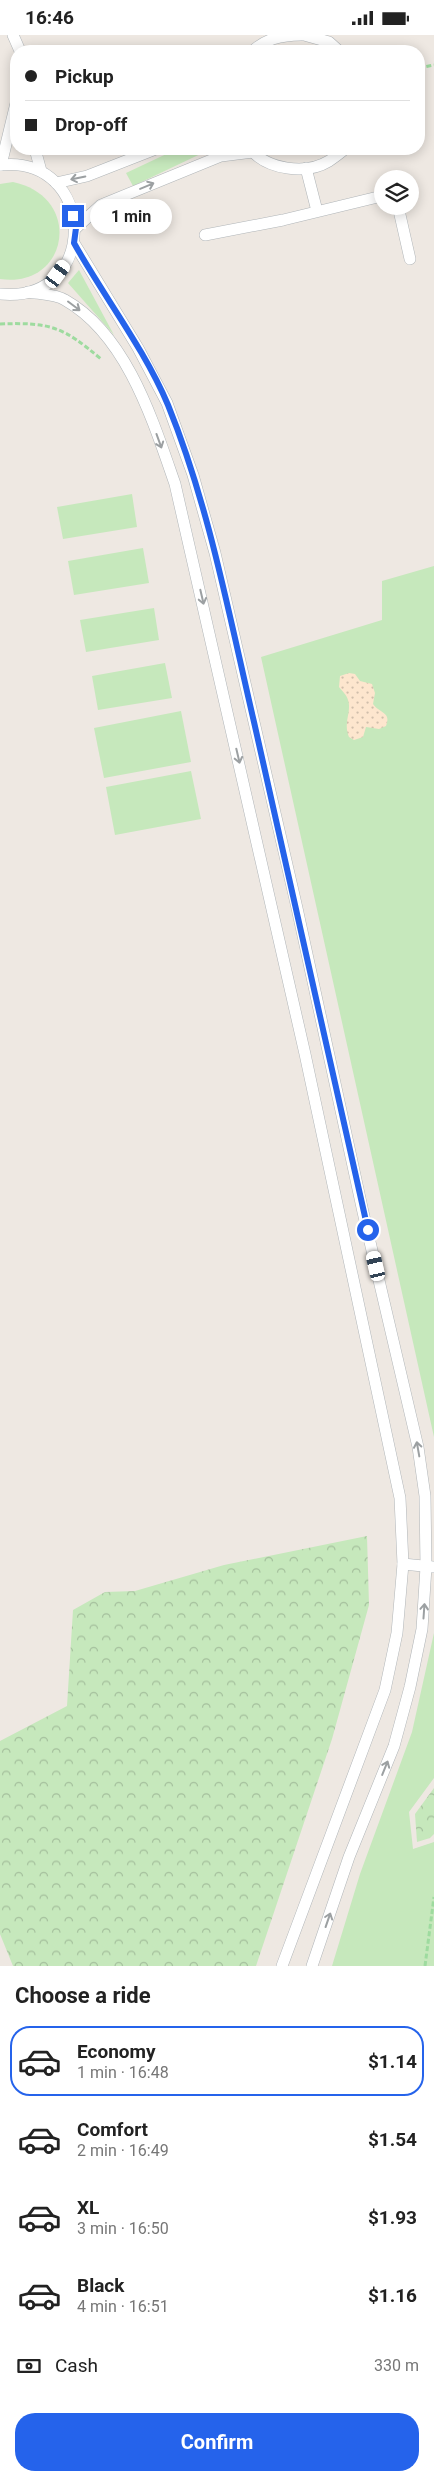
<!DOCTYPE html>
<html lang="en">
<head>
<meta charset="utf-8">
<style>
  body { margin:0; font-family:Roboto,sans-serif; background:#f2f2f2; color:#222; height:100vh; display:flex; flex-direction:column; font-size:19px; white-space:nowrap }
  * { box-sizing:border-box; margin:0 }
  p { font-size:16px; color:#767676 }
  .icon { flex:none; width:28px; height:28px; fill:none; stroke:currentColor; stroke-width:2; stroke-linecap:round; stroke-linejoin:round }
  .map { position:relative; height:1931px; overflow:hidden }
  .side { display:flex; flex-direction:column; background:#fff; flex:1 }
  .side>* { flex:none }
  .guide { position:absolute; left:10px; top:10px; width:415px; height:110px; border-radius:20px; box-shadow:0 2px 12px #0003; display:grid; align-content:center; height:110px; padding:0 15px; background:#fff }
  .buttons { position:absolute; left:374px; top:135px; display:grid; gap:10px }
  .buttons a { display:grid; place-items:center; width:45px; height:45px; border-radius:50%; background:#fff; box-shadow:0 2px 12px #0003; font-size:25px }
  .end { position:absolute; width:22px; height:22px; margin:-11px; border:6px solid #2563eb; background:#fff; box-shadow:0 0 0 2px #fff }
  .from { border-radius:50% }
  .bubble { position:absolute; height:35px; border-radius:18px; background:#fff; box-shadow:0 2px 12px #0003; font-size:16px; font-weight:700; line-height:35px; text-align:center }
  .car { position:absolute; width:15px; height:30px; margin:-15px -8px; border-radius:6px; box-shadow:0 0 4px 1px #0007; background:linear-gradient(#fff 24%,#345 0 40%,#fff 0 76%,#345 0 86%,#fff 0) }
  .guide b { display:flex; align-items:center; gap:18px; height:48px; font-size:19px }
  .guide b+b { border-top:1px solid #e0e0e0 }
  .guide i { width:12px; height:12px; background:#222 }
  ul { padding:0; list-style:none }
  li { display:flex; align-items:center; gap:15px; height:70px; margin:0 10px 8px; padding:0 5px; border:2px solid transparent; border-radius:20px }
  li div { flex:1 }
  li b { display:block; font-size:19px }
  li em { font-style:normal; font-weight:700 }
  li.on { border-color:#2563eb }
  li>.icon { width:45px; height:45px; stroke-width:1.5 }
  h2 { padding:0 15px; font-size:22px; line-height:60px }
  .pay { display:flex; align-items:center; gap:12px; height:55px; padding:0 15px; font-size:19px }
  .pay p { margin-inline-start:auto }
  .button { display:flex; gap:10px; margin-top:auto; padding:10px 15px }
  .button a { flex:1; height:58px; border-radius:20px; background:#2563eb; color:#fff; font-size:20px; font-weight:700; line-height:58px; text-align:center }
  .status { display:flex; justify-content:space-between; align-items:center; height:35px; padding:0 25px; background:#fff; direction:ltr }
  .status svg { height:14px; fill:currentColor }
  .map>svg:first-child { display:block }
  .green { fill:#c6e8bc }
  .forest { fill:url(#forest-crowns) }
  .sand { fill:url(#sand-dots) }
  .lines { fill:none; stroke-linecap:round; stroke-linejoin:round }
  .service-casing { stroke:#b0b5b8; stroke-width:12 }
  .path { stroke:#9edb9f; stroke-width:3; stroke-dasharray:5 2.5; stroke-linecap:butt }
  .service { stroke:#fff; stroke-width:11 }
  .oneway { stroke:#9ca0a2 }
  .route { stroke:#2563eb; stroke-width:6 }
</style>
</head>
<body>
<div class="status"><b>16:46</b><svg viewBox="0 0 49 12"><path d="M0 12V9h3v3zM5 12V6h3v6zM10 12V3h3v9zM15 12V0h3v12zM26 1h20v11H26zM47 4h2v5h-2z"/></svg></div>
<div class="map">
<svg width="434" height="1931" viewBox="0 0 434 1931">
  <defs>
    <pattern id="forest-crowns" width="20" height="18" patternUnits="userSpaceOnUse" patternTransform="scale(1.25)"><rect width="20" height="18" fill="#c6e8bc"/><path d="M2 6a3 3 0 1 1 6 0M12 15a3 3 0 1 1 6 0" fill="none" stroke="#a4bf9c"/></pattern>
    <pattern id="sand-dots" width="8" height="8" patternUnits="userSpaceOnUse" patternTransform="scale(1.25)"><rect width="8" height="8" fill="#fde6ce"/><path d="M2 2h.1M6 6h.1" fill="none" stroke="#d0beab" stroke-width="1.8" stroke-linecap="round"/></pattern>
  </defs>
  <rect width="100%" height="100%" fill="#eee8e2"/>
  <!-- green -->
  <g class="green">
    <path d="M 177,114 L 211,114 L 133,151 L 126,138 Z"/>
    <path d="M 13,147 C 84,162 69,254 0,244 L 0,149 Z"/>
    <path d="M 79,235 L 114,300 L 68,248 Z"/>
    <path d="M 132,459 L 137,492 L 63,504 L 57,472 Z"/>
    <path d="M 143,513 L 149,548 L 74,560 L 68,526 Z"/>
    <path d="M 434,531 L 434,1402 L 261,622 L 382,585 L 382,546 Z"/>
    <path d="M 154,573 L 159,605 L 86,617 L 80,585 Z"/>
    <path d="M 165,628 L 172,663 L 98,675 L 92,641 Z"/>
    <path d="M 181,676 L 191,727 L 104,743 L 94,693 Z"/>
    <path d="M 191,736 L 201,784 L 115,800 L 106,752 Z"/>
    <path d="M 434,1598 L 434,1743 L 409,1777 L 413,1814 L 434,1807 L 434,1931 L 332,1931 L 360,1839 L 412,1697 Z"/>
  </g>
  <!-- forest -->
  <g class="forest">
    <path d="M 367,1501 L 369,1570 L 332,1704 L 256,1931 L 13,1931 L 0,1899 L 0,1706 L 67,1671 L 73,1575 L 105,1557 L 135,1556 L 224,1530 Z"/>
    <path d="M 434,1753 L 434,1799 L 430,1803 L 417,1807 L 415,1779 Z"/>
  </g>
  <!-- sand -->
  <path class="sand" d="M 349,638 L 355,639 L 360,646 L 372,649 L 375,658 L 373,669 C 379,678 392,677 386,691 L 379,694 L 366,692 L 363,702 L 354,705 L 349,702 C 343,687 352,677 348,665 C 347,660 342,656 339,652 L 340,641 Z"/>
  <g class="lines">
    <!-- service casing -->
    <g class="service-casing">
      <g id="service">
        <path d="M 13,0 L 20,16"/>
        <path d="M 304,0 L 329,7 L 339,16"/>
        <path d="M 253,16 C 265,4 284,0 301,0"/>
        <path d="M 35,114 L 41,136"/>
        <path d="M 250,114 C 268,135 306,140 329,126 C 335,122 340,118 345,114"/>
        <path d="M 0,130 C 97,119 101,269 0,259"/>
        <path d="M 1,130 L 16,68"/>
        <path d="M 306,133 L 317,176"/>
        <path d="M 56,148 L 87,141 L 156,114"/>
        <path d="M 398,171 L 410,224"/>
        <path d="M 76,193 L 101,170 L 221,121 L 253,117"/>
        <path d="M 205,200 L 283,185 L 382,161"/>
        <path d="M 74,208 L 138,313 L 167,368 L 193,440 L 215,518 L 297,873 L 363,1177 L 418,1412 L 425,1461 L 426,1532 L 422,1594 L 410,1652 L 394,1711 L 349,1822 L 312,1931"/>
        <path d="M 28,257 C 39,259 56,259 65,265 C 127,300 153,386 175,449 L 305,1019 L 400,1463 L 403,1529 L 397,1598 L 385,1655 L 282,1931"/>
        <path d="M 403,1529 L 433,1532"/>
      </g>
    </g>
    <!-- path -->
    <g class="path">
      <path d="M 419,33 L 434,30"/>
      <path d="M 0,289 C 51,287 63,292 101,324"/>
      <path d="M 425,1931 L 434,1862"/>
    </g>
    <!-- service -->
    <use href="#service" class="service"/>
  </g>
  <!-- one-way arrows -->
  <defs><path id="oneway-shaft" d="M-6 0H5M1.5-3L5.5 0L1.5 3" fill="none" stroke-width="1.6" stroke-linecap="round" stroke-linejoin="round" transform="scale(1.25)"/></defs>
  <g class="oneway">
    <use href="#oneway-shaft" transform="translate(78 143) rotate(168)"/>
    <use href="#oneway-shaft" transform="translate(147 151) rotate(-23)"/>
    <use href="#oneway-shaft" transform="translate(74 271) rotate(37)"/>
    <use href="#oneway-shaft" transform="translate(159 406) rotate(70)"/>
    <use href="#oneway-shaft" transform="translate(202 562) rotate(77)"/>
    <use href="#oneway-shaft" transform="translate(238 721) rotate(77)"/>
    <use href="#oneway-shaft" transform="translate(418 1414) rotate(-100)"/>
    <use href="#oneway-shaft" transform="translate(424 1576) rotate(-86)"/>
    <use href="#oneway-shaft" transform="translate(385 1733) rotate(-68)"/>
    <use href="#oneway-shaft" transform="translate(328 1885) rotate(-71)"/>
  </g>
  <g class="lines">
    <!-- route -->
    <path class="route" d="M 73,181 L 76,193 L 74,208 C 104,262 144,313 168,370 C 209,471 229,580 254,687 C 293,856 329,1026 368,1195"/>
  </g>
</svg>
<div class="buttons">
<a><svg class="icon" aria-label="layers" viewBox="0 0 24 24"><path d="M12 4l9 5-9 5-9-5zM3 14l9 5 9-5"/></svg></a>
</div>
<i class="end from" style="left:368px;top:1195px"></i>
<i class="end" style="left:73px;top:181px"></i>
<div class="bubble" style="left:90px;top:164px;width:82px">1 min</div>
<i class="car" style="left:58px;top:239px;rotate:36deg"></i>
<i class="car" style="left:376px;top:1231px;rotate:347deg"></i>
<div class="guide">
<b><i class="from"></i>Pickup</b>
<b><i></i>Drop-off</b>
</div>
</div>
<section class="side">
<h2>Choose a ride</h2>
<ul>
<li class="on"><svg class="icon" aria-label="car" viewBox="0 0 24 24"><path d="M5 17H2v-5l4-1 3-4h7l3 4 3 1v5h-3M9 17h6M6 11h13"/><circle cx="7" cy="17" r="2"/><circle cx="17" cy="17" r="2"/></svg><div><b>Economy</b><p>1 min · 16:48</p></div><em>$1.14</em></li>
<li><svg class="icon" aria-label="car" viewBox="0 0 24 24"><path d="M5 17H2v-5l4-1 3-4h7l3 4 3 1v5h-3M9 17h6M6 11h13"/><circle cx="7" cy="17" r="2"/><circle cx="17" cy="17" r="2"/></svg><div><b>Comfort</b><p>2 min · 16:49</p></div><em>$1.54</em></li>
<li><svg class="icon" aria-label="car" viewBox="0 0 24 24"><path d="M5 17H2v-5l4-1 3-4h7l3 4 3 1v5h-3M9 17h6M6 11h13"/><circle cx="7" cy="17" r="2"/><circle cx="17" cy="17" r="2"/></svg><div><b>XL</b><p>3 min · 16:50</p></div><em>$1.93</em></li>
<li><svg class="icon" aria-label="car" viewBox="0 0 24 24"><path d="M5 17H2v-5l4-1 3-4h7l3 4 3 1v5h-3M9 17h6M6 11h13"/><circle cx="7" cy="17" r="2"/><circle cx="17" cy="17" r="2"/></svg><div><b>Black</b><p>4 min · 16:51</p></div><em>$1.16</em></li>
</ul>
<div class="pay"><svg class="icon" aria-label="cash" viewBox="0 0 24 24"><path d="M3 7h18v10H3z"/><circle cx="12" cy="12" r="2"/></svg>Cash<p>330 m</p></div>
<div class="button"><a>Confirm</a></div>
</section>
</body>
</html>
